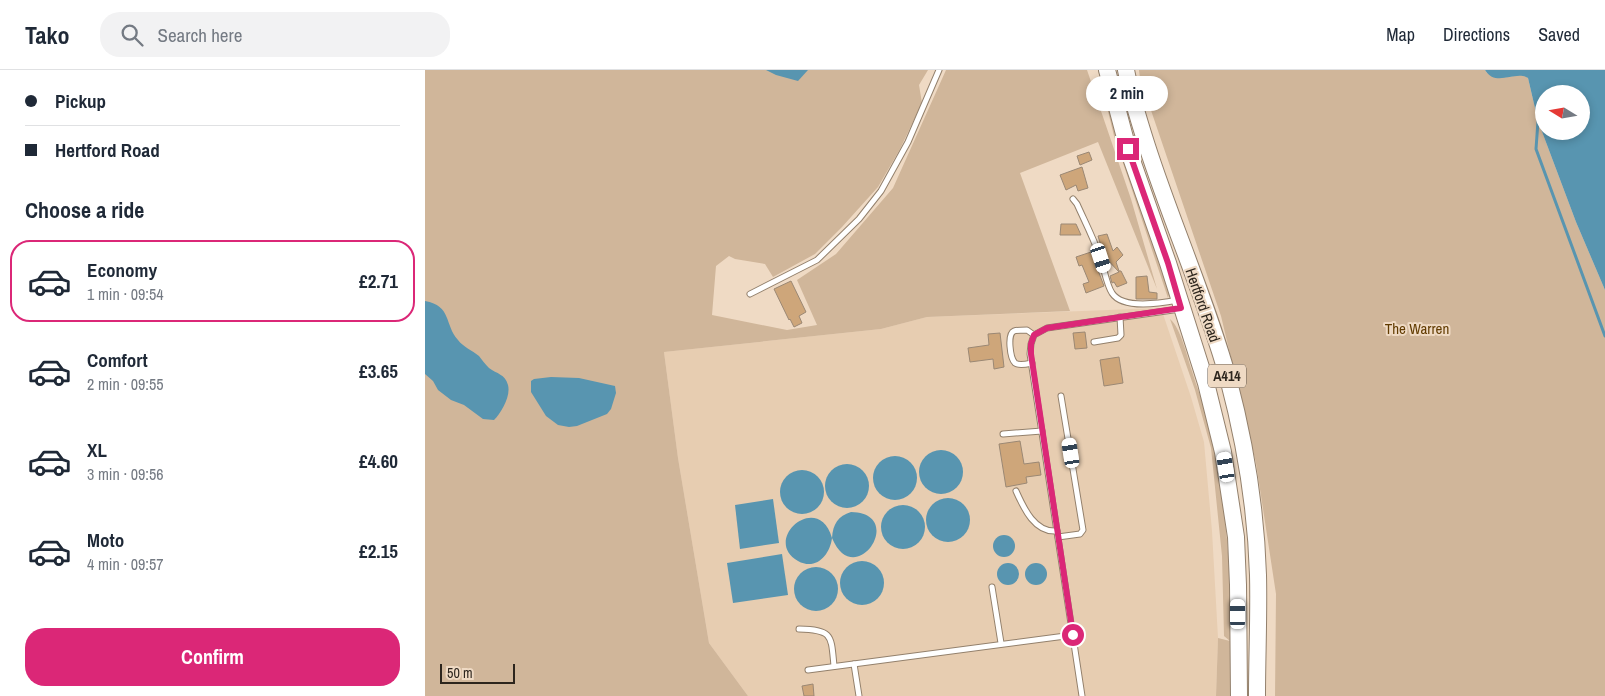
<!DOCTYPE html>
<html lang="en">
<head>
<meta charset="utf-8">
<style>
  body { margin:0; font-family:"Archivo Narrow",sans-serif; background:#f2f2f3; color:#1f2937; height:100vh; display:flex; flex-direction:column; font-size:19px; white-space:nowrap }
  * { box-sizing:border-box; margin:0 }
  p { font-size:16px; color:#747a83 }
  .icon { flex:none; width:28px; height:28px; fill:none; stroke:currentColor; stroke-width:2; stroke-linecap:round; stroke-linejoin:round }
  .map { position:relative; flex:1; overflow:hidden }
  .details { display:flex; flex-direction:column; background:#fff; width:425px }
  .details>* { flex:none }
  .hud { display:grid; align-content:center; height:110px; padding:0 25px; background:#fff }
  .needle { width:32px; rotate:281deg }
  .controls { position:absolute; left:1110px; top:15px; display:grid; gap:10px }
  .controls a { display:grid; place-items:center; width:55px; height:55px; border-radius:50%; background:#fff; box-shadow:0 2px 8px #0003; font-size:25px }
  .scale { position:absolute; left:15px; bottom:12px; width:75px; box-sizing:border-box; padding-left:5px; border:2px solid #2c251d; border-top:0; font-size:14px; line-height:18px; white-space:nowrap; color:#2c251d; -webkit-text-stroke:4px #efdac4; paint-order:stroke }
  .end { position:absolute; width:22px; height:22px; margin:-11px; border:6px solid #db2777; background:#fff; box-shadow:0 0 0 2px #fff }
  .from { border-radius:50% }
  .bubble { position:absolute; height:35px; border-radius:18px; background:#fff; box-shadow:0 2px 8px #0003; font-size:16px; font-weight:700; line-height:35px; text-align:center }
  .car { position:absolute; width:15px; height:30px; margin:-15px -8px; border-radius:6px; box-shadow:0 0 4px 1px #0007; background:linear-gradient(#fff 24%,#345 0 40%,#fff 0 76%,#345 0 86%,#fff 0) }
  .hud b { display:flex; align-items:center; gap:18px; height:48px; font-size:19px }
  .hud b+b { border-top:1px solid #e0e1e3 }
  .hud i { width:12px; height:12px; background:#1f2937 }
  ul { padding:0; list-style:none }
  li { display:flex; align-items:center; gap:15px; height:82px; margin:0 10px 8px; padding:0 15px; border:2px solid transparent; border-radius:20px }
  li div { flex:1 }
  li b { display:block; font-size:19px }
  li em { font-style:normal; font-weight:700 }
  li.current { border-color:#db2777 }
  li>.icon { width:45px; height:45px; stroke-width:1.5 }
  h2 { padding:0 25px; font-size:22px; line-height:60px }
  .primary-button { display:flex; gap:10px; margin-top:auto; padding:10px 25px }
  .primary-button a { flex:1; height:58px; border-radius:20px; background:#db2777; color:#fff; font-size:20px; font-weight:700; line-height:58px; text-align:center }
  header { display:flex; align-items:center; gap:30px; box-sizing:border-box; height:70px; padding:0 25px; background:#fff; border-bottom:1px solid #e0e1e3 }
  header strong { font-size:24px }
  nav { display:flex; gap:28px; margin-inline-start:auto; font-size:18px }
  .search { width:350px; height:45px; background:#f2f2f3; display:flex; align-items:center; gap:12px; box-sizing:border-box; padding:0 18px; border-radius:20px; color:#747a83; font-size:19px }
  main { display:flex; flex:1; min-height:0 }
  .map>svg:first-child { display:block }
  .built { fill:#e7cdb1 }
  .green { fill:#d0b69a }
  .water { fill:#5895b0; fill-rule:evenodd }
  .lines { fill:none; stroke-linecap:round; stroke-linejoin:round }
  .stream { stroke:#5895b0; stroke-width:3 }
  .building { fill:#cea67a; stroke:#9b8874 }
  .service-casing { stroke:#93806c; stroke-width:7 }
  .trunk-casing { stroke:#93806c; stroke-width:18 }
  .service { stroke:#fff; stroke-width:5 }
  .trunk { stroke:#fff; stroke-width:16 }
  .route { stroke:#db2777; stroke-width:6 }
  .labels { text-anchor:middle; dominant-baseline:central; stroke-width:4; stroke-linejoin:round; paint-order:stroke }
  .shield { fill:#efdac4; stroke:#665b4f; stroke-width:1 }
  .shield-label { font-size:14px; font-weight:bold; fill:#2c251d }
  .street-label { font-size:15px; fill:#2c251d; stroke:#efdac4 }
  .park-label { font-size:15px; fill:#613b01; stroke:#efdac4 }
</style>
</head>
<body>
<header>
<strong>Tako</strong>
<div class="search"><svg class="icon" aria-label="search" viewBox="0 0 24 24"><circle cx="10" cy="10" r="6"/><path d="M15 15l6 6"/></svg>Search here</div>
<nav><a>Map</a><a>Directions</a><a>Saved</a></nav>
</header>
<main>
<section class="details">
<div class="hud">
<b><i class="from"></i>Pickup</b>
<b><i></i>Hertford Road</b>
</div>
<h2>Choose a ride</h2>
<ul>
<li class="current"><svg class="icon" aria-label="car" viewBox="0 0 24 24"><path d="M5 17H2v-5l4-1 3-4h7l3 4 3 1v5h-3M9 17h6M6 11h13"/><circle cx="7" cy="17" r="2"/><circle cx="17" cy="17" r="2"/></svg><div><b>Economy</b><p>1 min · 09:54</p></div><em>£2.71</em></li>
<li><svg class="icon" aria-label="car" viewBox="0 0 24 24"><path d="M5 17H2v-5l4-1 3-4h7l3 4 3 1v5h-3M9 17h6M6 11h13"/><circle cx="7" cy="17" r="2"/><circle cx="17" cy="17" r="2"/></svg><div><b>Comfort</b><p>2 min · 09:55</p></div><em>£3.65</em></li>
<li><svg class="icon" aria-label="car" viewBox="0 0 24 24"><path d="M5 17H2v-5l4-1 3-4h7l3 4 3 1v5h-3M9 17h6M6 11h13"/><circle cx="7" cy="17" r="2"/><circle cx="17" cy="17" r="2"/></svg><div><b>XL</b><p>3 min · 09:56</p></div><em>£4.60</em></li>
<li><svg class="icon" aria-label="car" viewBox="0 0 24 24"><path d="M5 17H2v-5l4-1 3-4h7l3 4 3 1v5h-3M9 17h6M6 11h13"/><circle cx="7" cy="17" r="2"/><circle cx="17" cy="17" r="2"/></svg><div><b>Moto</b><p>4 min · 09:57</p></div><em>£2.15</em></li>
</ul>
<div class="primary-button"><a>Confirm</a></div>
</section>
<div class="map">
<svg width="1180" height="626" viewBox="0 0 1180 626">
  <rect width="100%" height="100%" fill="#efdac4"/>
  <!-- built -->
  <path class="built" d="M 736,238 L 766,327 L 779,372 L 787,461 L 793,568 L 791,626 L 323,626 L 284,573 L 253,388 L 239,282 L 456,259 L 502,247 Z"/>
  <!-- green -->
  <g class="green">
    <path d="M 0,0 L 503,0 L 494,15 L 497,33 L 475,79 L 453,117 L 417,157 L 390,184 L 348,207 L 340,194 L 310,189 L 304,186 L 291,196 L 287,245 L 362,260 L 392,255 L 372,210 L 411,184 L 468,118 L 521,0 L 662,0 L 706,129 L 732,219 L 673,72 L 595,103 L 645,241 L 502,247 L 456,259 L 239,282 L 253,388 L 284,573 L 323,626 L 0,626 Z"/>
    <path d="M 673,0 L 677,0 L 745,221 L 743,228 L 689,66 Z"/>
    <path d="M 714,0 L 1060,0 L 1062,3 C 1068,4 1077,8 1083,7 C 1092,6 1096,2 1103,8 L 1113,51 L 1151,152 L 1180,220 L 1180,626 L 850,626 L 851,524 L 831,393 L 796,246 L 715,8 Z"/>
    <path d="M 745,249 C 756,258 762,287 767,301 C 771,316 778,331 782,347 C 805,439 808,532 805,626 L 791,626 L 793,568 L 805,571 L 799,566 L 797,486 L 786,378 L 770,320 Z"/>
  </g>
  <!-- water -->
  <g class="water">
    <path d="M 341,0 L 383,0 L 373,11 L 351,5 Z"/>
    <path d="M 1060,0 L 1180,0 L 1180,220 L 1151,152 L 1113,51 L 1103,8 C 1090,0 1071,18 1060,0 ZM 1119,24 L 1156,24 L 1156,61 L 1119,61 Z"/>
    <path d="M 0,231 C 27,236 19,254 33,270 C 38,277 47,280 54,286 C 57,290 60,294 64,298 C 72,304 80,304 83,315 C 86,326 76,343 69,350 L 58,349 L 39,335 L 26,330 L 13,320 L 8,311 L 0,304 Z"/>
    <path d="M 126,307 L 154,308 L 190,316 L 191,323 L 186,339 L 182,344 L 152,356 L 144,357 L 133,355 L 121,346 L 106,322 L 106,311 L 109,309 Z"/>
    <circle cx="516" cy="402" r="22"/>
    <circle cx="470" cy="408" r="22"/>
    <circle cx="422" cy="416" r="22"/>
    <circle cx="377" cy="422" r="22"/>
    <circle cx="523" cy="450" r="22"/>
    <path d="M 348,429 L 354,473 L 315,479 L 310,435 Z"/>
    <circle cx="478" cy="457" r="22"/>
    <path d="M 426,442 C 483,443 430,523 407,468 C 405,485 391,501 373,491 C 336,470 393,420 407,468 C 408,454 413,446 426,442 Z"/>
    <circle cx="579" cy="476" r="11"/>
    <path d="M 357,484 L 363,525 L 308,533 L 302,493 Z"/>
    <circle cx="437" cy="513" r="22"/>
    <circle cx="583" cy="504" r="11"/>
    <circle cx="611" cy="504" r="11"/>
    <circle cx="391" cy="519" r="22"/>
  </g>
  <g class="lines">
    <!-- stream -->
    <path class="stream" d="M 1113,51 L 1111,79 L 1180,266"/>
  </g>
  <!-- building -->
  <g class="building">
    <path d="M 664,82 L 667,90 L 655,95 L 652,86 Z"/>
    <path d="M 657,97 L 663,118 L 653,121 L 651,115 L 641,120 L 635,105 Z"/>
    <path d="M 636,154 L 651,154 L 656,165 L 635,165 Z"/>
    <path d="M 682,164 L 688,181 L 692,177 L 698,185 L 691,192 L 694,201 L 696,201 L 702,213 L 692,217 L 689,212 L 687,213 L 685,206 L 694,202 L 679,186 L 673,166 Z"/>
    <path d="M 666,182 L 679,216 L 661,223 L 658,214 L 664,212 L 657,195 L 654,196 L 651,187 Z"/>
    <path d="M 722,206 L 724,222 L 732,223 L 732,229 L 711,229 L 711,207 Z"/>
    <path d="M 366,211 L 381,242 L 374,246 L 377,253 L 369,257 L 365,249 L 364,250 L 349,219 Z"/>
    <path d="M 660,262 L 662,278 L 650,279 L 648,263 Z"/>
    <path d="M 575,263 L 579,297 L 569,299 L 568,289 L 545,292 L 543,278 L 564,275 L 563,264 Z"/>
    <path d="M 694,287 L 698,313 L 679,316 L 675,290 Z"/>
    <path d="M 595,371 L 599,394 L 614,392 L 616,405 L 601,407 L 602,413 L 581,417 L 574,374 Z"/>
    <path d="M 388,614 L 389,626 L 379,626 L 377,616 Z"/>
  </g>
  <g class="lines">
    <!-- service casing -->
    <g class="service-casing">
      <g id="service">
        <path d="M 648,129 L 652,134 C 660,152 670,171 676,190 C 679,199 682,216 687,223 C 698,240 737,233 753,230"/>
        <path d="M 325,224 L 392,190 L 434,149 L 456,121 L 483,72 L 514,0"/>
        <path d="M 669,272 L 693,268 L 696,265 L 695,247"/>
        <path d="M 607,293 C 602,294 594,296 590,293 C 585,288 582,264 589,261 C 592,260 598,260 602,260 L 609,265"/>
        <path d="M 578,364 L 617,361"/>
        <path d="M 591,421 C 599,439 610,463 632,461"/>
        <path d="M 633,467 L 655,464 L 658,460 L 636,326"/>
        <path d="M 567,517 L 576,573"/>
        <path d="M 374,559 C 408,560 406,565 409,596"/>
        <path d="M 429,594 L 434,626"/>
        <path d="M 383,600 L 648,565"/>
        <path d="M 657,626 L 605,284 L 606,274 L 609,265 L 622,258 L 755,239"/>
      </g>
    </g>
    <!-- trunk casing -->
    <g class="trunk-casing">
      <g id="trunk">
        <path d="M 682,0 L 703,79 L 743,193 L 781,313 L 798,382 L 811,467 L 813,515 L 814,626"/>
        <path d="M 701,0 C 706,26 714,51 722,76 C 747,154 781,229 803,308 C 820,372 831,439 833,505 C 834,545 832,586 832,626"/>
      </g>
    </g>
    <!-- service -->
    <use href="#service" class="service"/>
    <!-- trunk -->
    <use href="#trunk" class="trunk"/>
  </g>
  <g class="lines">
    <!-- route -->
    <path class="route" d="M 648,565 L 606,284 L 606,274 L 609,265 L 622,258 L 756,238 L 743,193 L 703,79"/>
  </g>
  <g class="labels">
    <!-- shield labels -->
    <rect class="shield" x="783" y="294.5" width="38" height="23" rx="4"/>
    <g class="shield-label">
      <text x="802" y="306">A414</text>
    </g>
    <!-- street labels -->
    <g class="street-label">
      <text transform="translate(778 235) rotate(71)">Hertford Road</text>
    </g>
    <!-- park labels -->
    <g class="park-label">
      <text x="992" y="258">The Warren</text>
    </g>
  </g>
</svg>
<div class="controls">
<a><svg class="needle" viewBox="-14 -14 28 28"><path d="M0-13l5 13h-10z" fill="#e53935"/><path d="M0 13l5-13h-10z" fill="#747a83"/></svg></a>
</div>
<div class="scale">50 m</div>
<i class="end from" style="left:648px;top:565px"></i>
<i class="end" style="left:703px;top:79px"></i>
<div class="bubble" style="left:661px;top:6px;width:82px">2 min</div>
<i class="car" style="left:676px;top:188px;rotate:162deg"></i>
<i class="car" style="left:646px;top:383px;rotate:351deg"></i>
<i class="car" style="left:801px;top:397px;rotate:351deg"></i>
<i class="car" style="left:813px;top:544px;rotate:0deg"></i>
</div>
</main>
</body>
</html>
